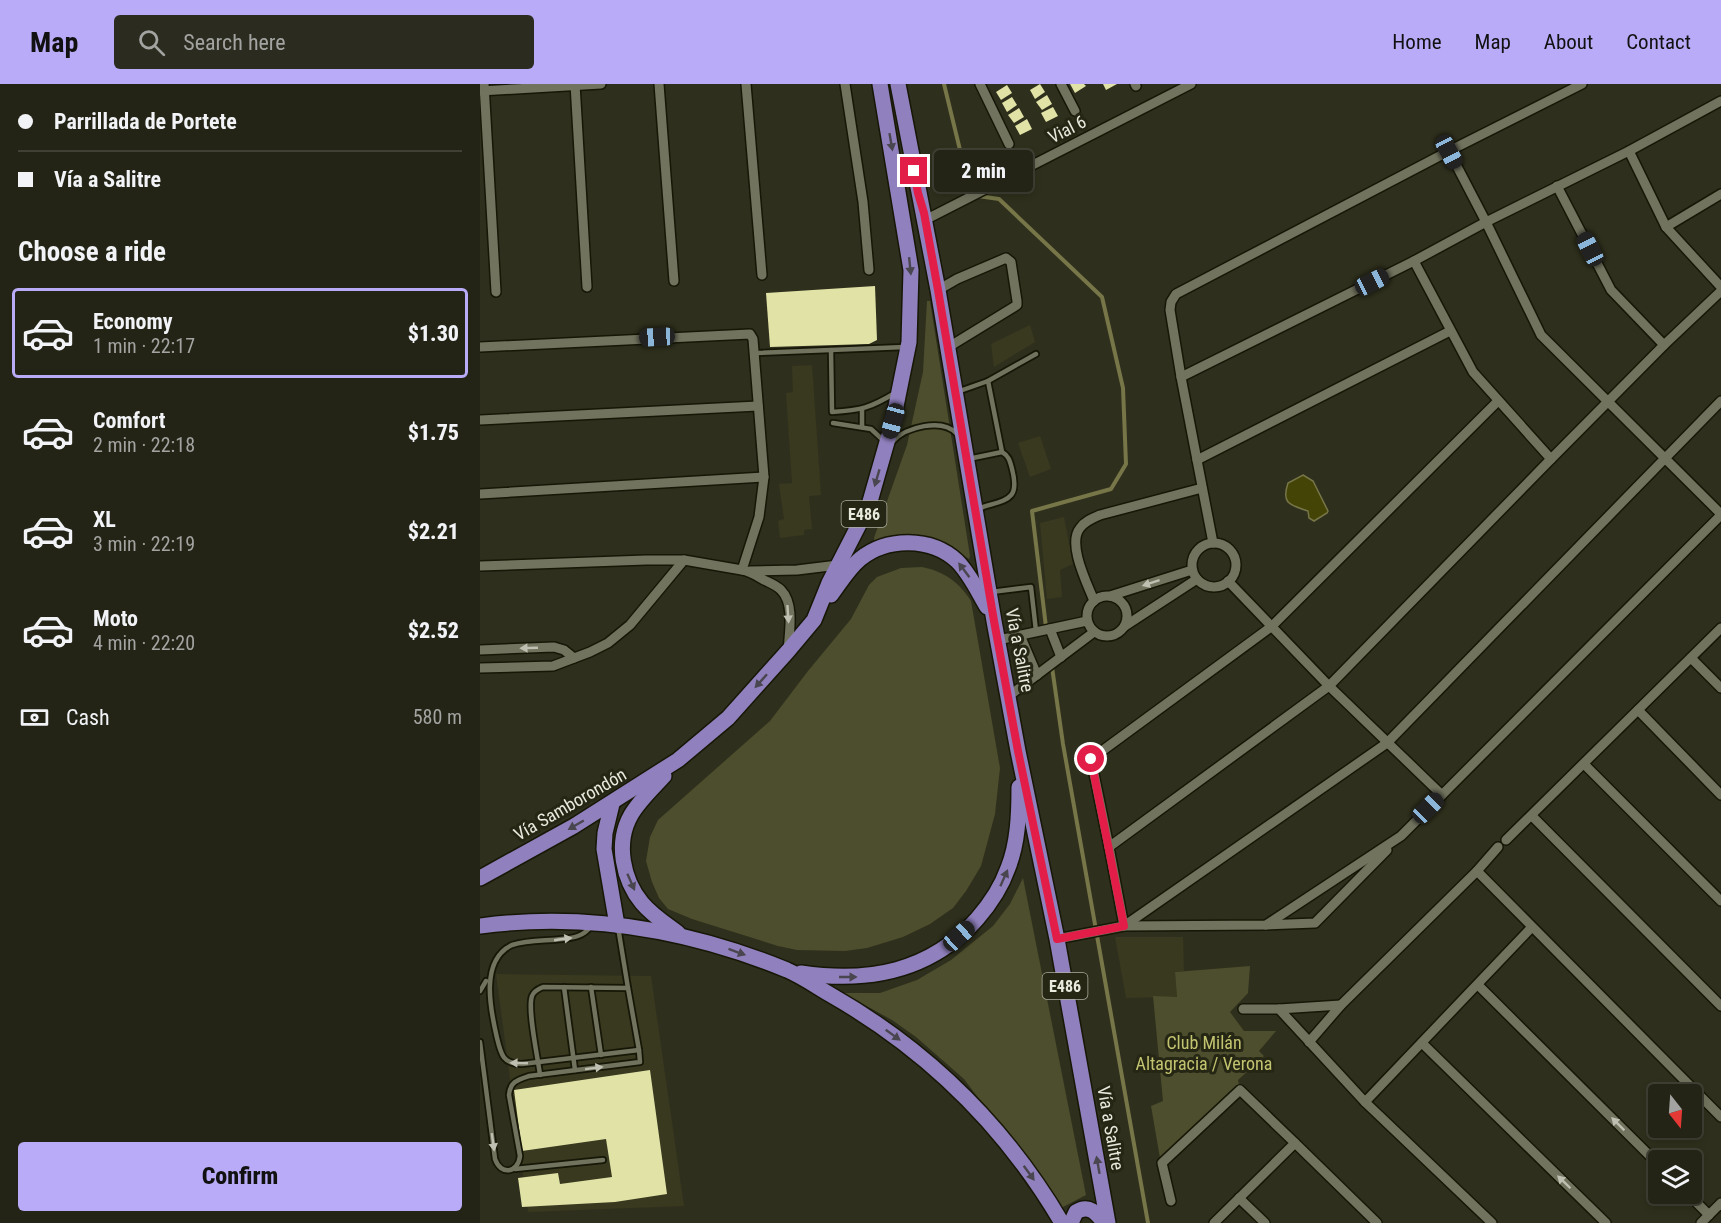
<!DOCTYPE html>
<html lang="en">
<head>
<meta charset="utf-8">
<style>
  body { margin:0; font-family:"Roboto Condensed",sans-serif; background:#2b2b1f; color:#f1f3f6; height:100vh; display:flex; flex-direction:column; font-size:22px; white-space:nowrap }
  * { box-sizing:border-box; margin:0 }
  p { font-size:20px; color:#a3a4a1 }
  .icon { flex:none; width:33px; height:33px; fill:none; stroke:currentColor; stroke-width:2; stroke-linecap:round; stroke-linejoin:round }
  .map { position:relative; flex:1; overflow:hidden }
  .panel { display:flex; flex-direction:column; background:#232316; width:480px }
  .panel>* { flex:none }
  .guide { display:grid; align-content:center; height:132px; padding:0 18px; background:#232316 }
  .needle { width:39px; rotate:163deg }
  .controls { position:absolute; left:1168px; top:1000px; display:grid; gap:12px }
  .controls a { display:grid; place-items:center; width:54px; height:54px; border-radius:6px; background:#232316; box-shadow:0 3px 9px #0003,0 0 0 2px #404035; font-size:30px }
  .end { position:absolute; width:27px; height:27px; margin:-14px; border:8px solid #e11d48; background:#fff; box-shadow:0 0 0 3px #fff }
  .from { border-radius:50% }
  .bubble { position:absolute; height:42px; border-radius:6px; background:#232316; box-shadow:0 3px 9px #0003,0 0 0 2px #404035; font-size:20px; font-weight:800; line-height:42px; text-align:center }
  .car { position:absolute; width:18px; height:36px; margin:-18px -9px; border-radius:8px; box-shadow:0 0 4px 2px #0007; background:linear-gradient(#222 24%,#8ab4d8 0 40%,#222 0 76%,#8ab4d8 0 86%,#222 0) }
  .guide b { display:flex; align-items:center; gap:21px; height:57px; font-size:22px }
  .guide b+b { border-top:2px solid #404035 }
  .guide i { width:15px; height:15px; background:#f1f3f6 }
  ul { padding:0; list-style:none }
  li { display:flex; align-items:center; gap:18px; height:90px; margin:0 12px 9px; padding:0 6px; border:3px solid transparent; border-radius:6px }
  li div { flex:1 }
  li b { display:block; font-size:22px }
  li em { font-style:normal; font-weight:800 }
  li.current { border-color:#b9abf7 }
  li>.icon { width:54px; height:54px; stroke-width:1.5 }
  h2 { padding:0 18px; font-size:27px; line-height:72px }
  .pay { display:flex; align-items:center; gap:15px; height:66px; padding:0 18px; font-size:22px }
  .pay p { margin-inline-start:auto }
  .primary-button { display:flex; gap:12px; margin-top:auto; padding:12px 18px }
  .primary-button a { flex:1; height:69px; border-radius:6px; background:#b9abf7; color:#111; font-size:24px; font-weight:800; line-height:69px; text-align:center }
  header { display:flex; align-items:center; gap:36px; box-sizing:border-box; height:84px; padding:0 30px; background:#b9abf7; color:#111 }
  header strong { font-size:28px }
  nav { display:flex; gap:33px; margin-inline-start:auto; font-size:21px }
  .search { width:420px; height:54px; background:#2b2b1f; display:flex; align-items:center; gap:15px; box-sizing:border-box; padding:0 21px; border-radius:6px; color:#a3a4a1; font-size:22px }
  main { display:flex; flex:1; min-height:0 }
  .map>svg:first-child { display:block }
  .built { fill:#393920 }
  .green { fill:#4d4e2d }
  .water { fill:#454407; stroke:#767648; stroke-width:1.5 }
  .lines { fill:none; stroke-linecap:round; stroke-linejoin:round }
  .stream { stroke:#767648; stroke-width:4 }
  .building { fill:#e0e2a6 }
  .lane-casing { stroke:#171707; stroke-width:8 }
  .street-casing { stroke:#171707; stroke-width:12 }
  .primary-casing { stroke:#171707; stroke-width:18 }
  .lane { stroke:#72735e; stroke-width:4.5 }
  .street { stroke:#72735e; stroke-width:9 }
  .primary { stroke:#9080bd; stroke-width:15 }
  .oneway { fill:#4a464f }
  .oneway2 { fill:#bfc0b1 }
  .route { stroke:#e11d48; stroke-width:8 }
  .labels { text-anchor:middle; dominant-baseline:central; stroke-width:6; stroke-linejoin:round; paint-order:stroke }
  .shield { fill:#252614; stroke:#aeafa1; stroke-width:1.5 }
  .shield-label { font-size:16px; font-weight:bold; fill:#e9eade }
  .street-label { font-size:18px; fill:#e9eade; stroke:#252614 }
  .park-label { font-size:18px; fill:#c3c470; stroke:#252614 }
</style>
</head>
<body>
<header>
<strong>Map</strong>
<div class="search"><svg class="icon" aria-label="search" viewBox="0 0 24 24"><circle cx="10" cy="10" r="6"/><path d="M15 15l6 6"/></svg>Search here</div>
<nav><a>Home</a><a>Map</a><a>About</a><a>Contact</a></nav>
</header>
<main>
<section class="panel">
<div class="guide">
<b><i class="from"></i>Parrillada de Portete</b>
<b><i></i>Vía a Salitre</b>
</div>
<h2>Choose a ride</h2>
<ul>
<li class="current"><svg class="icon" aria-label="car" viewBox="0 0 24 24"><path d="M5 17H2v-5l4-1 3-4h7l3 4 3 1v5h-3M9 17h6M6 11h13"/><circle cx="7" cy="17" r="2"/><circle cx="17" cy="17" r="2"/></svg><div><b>Economy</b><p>1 min · 22:17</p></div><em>$1.30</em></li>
<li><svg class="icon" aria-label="car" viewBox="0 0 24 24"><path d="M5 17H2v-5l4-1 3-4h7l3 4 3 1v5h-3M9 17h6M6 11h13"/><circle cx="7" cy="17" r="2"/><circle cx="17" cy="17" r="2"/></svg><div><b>Comfort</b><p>2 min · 22:18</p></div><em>$1.75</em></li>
<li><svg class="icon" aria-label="car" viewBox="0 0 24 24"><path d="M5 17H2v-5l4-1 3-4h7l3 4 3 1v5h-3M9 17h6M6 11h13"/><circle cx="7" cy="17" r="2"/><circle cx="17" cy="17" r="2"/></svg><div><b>XL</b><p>3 min · 22:19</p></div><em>$2.21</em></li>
<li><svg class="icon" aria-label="car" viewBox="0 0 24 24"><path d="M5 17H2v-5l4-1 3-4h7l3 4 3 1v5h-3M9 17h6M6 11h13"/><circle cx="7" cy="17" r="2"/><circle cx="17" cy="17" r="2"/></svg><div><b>Moto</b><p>4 min · 22:20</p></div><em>$2.52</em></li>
</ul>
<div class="pay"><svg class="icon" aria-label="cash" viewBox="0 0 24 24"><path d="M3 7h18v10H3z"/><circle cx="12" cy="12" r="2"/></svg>Cash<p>580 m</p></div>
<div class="primary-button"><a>Confirm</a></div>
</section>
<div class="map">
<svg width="1241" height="1139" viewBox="0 0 1241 1139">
  <rect width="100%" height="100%" fill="#2f2f1d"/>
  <!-- built -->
  <g class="built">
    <path d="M 550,241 L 555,258 L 514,283 L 511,260 Z"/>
    <path d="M 332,281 L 341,411 L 329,412 L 332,445 L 324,446 L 324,451 L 300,454 L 298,437 L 304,435 L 299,400 L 312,399 L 306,309 L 313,308 L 312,282 Z"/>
    <path d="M 560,352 L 571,385 L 550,393 L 538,359 Z"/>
    <path d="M 584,433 L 593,480 L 580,486 L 582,513 L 567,515 L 560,439 Z"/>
    <path d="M 635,853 L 703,853 L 704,887 L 695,888 L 697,913 L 646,914 Z"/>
    <path d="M 16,890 L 171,892 L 204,1122 L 48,1128 Z"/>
  </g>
  <!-- green -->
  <g class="green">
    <path d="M 447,217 L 450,217 L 490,472 L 489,475 L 465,459 L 439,452 L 395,459 L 394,454 L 427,361 L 443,288 Z"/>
    <path d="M 442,483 C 465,488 479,498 491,517 L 520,684 L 515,730 L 501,782 L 486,807 L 473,824 L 450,840 L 423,853 L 387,864 L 365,867 L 317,866 L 298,862 L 212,835 L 188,825 L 179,814 L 172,798 L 166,777 L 170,753 L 178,736 L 290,637 L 328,587 L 371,535 L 389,501 L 397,493 L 421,484 Z"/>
    <path d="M 543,794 L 606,1111 L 581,1124 L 484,995 L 436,953 L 412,936 L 363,909 L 400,909 L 437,896 L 471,876 L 513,842 L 530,820 Z"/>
    <path d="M 770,882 L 768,909 L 750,928 L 764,947 L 796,947 L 779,967 L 784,972 L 758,996 L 759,1001 L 680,1074 L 671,1022 L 683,1017 L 673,912 L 697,913 L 695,888 Z"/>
  </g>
  <!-- water -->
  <path class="water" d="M 823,391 L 833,397 L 848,427 L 847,429 L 834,437 L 829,434 L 828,427 C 810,421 801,420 808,399 Z"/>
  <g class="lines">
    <!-- stream -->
    <g class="stream">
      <path d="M 464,0 L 489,103"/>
      <path d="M 498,112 L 519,115 L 622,213 L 643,304 L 646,380 L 631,405 L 552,427 L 566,543"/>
      <path d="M 572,583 L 583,660 L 668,1139"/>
    </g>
  </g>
  <!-- building -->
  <g class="building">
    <path d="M 560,0 L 565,8 L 555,15 L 550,6 Z"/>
    <path d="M 590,0 L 604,0 L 606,2 L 595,9 Z"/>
    <path d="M 623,0 L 637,0 L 626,6 Z"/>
    <path d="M 527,1 L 532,9 L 521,16 L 516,8 Z"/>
    <path d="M 567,11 L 572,20 L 562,26 L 556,18 Z"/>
    <path d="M 532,13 L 537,21 L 527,28 L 522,19 Z"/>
    <path d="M 573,23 L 578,32 L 566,38 L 561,29 Z"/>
    <path d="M 539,24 L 544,33 L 534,39 L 528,31 Z"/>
    <path d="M 547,35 L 552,45 L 540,51 L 535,42 Z"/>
    <path d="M 395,202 L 397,256 L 389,260 L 290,263 L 286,209 Z"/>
    <path d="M 170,986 L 187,1110 L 135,1118 L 42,1123 L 38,1094 L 78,1089 L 80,1100 L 132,1093 L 126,1055 L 42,1067 L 34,1006 Z"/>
  </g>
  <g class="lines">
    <!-- lane casing -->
    <g class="lane-casing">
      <g id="lane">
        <path d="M 351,266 L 352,328 C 382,326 390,324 415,309"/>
        <path d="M 275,269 L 425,263"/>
        <path d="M 508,297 L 556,270"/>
        <path d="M 477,308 L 508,297 L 522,368"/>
        <path d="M 382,325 L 382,343"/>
        <path d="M 353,339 L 391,345 L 403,356"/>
        <path d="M 413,357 C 426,343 462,334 476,349"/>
        <path d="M 488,375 L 522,368 C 529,372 530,377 532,385 C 541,419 524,415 497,425"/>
        <path d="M 511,508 L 551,503 L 556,547"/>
        <path d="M 110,843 C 104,852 93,854 82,855 C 66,857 48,856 32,861 C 0,876 10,924 17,954 C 21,971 23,980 42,980 L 159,966"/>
        <path d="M 84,903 L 95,986"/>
        <path d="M 111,903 L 121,971"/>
        <path d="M 0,907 L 6,897"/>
        <path d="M 0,958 L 15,1075 C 21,1092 38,1089 40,1072 L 29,1011 C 30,998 37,996 49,992 L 160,978 L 159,966 L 148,904"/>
        <path d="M 60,991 C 58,974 47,925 52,912 C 54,907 58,905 63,903 L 148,904 L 138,843"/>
        <path d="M 35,1085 L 123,1076"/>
      </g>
    </g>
    <!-- street casing -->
    <g class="street-casing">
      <g id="street">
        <path d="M 4,0 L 16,208"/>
        <path d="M 95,0 L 107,203"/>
        <path d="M 179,0 L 194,197"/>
        <path d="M 266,0 L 282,191"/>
        <path d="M 365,0 L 383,118 L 389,186"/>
        <path d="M 500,0 L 529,60"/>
        <path d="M 581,0 L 595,27"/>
        <path d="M 655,0 L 656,2"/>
        <path d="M 0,7 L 121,0"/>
        <path d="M 969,67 L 1006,138 L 1061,251 L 1241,430"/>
        <path d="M 1149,67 L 1186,143 L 1241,110"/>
        <path d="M 1077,102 L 1131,206 L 1184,261"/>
        <path d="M 445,136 L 711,0"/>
        <path d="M 1186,143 L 1241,203"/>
        <path d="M 458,206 L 477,195 L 526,174 L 531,178 L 537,217 L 537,221 L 467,264"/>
        <path d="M 0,263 L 270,250 L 273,255 L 284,393 L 279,433 L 262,486 C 270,487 277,492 284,496 C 290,499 296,501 301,506 C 315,520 309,549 308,567"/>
        <path d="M 701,293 L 934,177 L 1006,138 L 1149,67 L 1241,17"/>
        <path d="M 0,336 L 278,322"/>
        <path d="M 1071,375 L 1184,261 L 1241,207"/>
        <path d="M 717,376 L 970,247"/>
        <path d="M 0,410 L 284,393"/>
        <path d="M 733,459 L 701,293 L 690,226 L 691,218 L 696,210 L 969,67 L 1102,0"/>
        <circle cx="734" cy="481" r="22"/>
        <path d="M 0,482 L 166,476 L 204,476 L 262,486"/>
        <path d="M 270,487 L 317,486 L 358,481"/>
        <path d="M 748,497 L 849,602 L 962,711"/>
        <circle cx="627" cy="532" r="20"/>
        <path d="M 630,512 L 712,486"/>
        <path d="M 614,517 C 607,499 587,460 600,444 C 605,437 613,434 620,431 L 722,404"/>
        <path d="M 645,542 L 717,495"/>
        <path d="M 570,545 L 581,573"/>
        <path d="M 540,551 L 557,591"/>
        <path d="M 518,556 L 607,537"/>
        <path d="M 0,566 L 74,563 L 84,566 L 94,574"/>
        <path d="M 1211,574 L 1241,604"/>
        <path d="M 0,584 L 73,582 L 110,568 L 128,559 L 150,541 L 204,476"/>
        <path d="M 529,612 L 614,548"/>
        <path d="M 1158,626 L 1241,711"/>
        <path d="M 1104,680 L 1241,817"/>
        <path d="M 1052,732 L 1241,922"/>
        <path d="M 1026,756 L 1241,544"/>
        <path d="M 629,763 L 611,675 L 791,543 L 1018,317"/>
        <path d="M 997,787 L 1241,1033"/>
        <path d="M 786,841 L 835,839 L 907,766"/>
        <path d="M 644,842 L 629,763 L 849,602 L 1071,375 L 993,288 L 934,177"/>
        <path d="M 644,842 L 907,659 L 1241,317"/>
        <path d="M 577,855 L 644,842 L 786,841 L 921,752 L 1241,431"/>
        <path d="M 998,901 L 1179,1081"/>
        <path d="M 861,921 L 997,787 L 1018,763"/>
        <path d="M 763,925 L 799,925 L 885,1018 L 1012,1139"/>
        <path d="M 799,925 L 861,921 L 829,958"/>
        <path d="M 942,959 L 1126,1139"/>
        <path d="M 885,1018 L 1052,843"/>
        <path d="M 815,1059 L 897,1139"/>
        <path d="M 1208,1110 L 1229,1131"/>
        <path d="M 759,1114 L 785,1139"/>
        <path d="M 691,1117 L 682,1079 L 760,1006 L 815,1059 L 734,1139"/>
        <path d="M 1221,1139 L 1241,1119"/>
      </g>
    </g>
    <!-- primary casing -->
    <g class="primary-casing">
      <g id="primary">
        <path d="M 418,0 L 458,206 L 514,537 L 538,667 L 577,855 L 628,1139"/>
        <path d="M 351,511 C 360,499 368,485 380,475 C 407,453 451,453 477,477 C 490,490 498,508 507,523"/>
        <path d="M 184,692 C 173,704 159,717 151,731 C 135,759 143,796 162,819 C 172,831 186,840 198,849"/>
        <path d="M 132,720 L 125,749 L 124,765 L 137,841"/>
        <path d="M 0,794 L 94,742 L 198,676 L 248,634 L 308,567 L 334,536 L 349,499 L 389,421 L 413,337 L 429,258 L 431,186 L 400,0"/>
        <path d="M 0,842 C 106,828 209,846 307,886 C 323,893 337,903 351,911 C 449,967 525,1042 582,1139"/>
        <path d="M 321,889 C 388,899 450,888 497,835 C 510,820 521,804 528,784 C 538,759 539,730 539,703"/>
        <path d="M 591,1139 L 596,1128 C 609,1120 617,1129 624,1139"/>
      </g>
    </g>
    <!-- lane -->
    <use href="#lane" class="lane"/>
    <!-- street -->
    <use href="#street" class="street"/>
    <!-- primary -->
    <use href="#primary" class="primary"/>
  </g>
  <!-- one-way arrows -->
  <defs><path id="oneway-solid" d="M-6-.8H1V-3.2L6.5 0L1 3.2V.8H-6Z" transform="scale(1.5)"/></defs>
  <g class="oneway">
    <use href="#oneway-solid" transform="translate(411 58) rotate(80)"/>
    <use href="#oneway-solid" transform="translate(430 182) rotate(84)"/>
    <use href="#oneway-solid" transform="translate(397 394) rotate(106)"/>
    <use href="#oneway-solid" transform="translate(484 486) rotate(-127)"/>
    <use href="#oneway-solid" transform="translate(281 597) rotate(132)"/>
    <use href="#oneway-solid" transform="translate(96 741) rotate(150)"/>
    <use href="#oneway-solid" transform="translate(524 794) rotate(-66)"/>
    <use href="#oneway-solid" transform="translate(151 798) rotate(66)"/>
    <use href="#oneway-solid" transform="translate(257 868) rotate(20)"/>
    <use href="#oneway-solid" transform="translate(368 893)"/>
    <use href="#oneway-solid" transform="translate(413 951) rotate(36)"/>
    <use href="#oneway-solid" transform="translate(618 1081) rotate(-100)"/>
    <use href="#oneway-solid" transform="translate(549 1089) rotate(54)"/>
  </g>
  <g class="oneway2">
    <use href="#oneway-solid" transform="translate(671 499) rotate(162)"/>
    <use href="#oneway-solid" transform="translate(308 530) rotate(86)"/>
    <use href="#oneway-solid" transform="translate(49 564) rotate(178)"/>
    <use href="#oneway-solid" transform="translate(83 855) rotate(-8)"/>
    <use href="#oneway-solid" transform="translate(39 979) rotate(-178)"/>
    <use href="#oneway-solid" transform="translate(114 984) rotate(-7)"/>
    <use href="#oneway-solid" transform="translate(1138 1040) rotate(-135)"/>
    <use href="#oneway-solid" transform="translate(13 1058) rotate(82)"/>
    <use href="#oneway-solid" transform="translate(1084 1098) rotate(-136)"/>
  </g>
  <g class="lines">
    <!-- route -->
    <path class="route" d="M 434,87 L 438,109 L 444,129 L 458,206 L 514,537 L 538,667 L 577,855 L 644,842 L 611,675"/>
  </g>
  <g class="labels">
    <!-- shield labels -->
    <g class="shield">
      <rect x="361.5" y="417" width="45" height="26" rx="4.5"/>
      <rect x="562.5" y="889" width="45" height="26" rx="4.5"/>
    </g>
    <g class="shield-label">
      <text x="384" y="430">E486</text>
      <text x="585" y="902">E486</text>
    </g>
    <!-- street labels -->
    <g class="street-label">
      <text transform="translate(587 45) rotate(-27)">Vial 6</text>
      <text transform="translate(540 566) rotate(79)">Vía a Salitre</text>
      <text transform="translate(90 720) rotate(-30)">Vía Samborondón</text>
      <text transform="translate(631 1044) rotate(80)">Vía a Salitre</text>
    </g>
    <!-- park labels -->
    <g class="park-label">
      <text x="724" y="958">Club Milán<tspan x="724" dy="21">Altagracia / Verona</tspan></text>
    </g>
  </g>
</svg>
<div class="controls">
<a><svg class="needle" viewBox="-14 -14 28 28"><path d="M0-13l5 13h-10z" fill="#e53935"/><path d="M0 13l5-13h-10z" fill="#a3a4a1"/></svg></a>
<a><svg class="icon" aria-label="layers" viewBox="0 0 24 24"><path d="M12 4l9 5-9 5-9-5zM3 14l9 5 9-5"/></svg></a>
</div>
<i class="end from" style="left:611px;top:675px"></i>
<i class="end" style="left:434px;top:87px"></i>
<div class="bubble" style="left:454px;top:66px;width:99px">2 min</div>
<i class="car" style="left:969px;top:68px;rotate:152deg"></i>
<i class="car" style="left:1110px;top:165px;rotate:333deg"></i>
<i class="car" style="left:892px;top:198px;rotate:63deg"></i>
<i class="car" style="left:177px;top:253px;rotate:267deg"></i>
<i class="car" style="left:413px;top:337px;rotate:195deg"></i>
<i class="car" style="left:948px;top:724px;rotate:45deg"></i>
<i class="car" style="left:479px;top:852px;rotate:48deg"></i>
</div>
</main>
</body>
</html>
